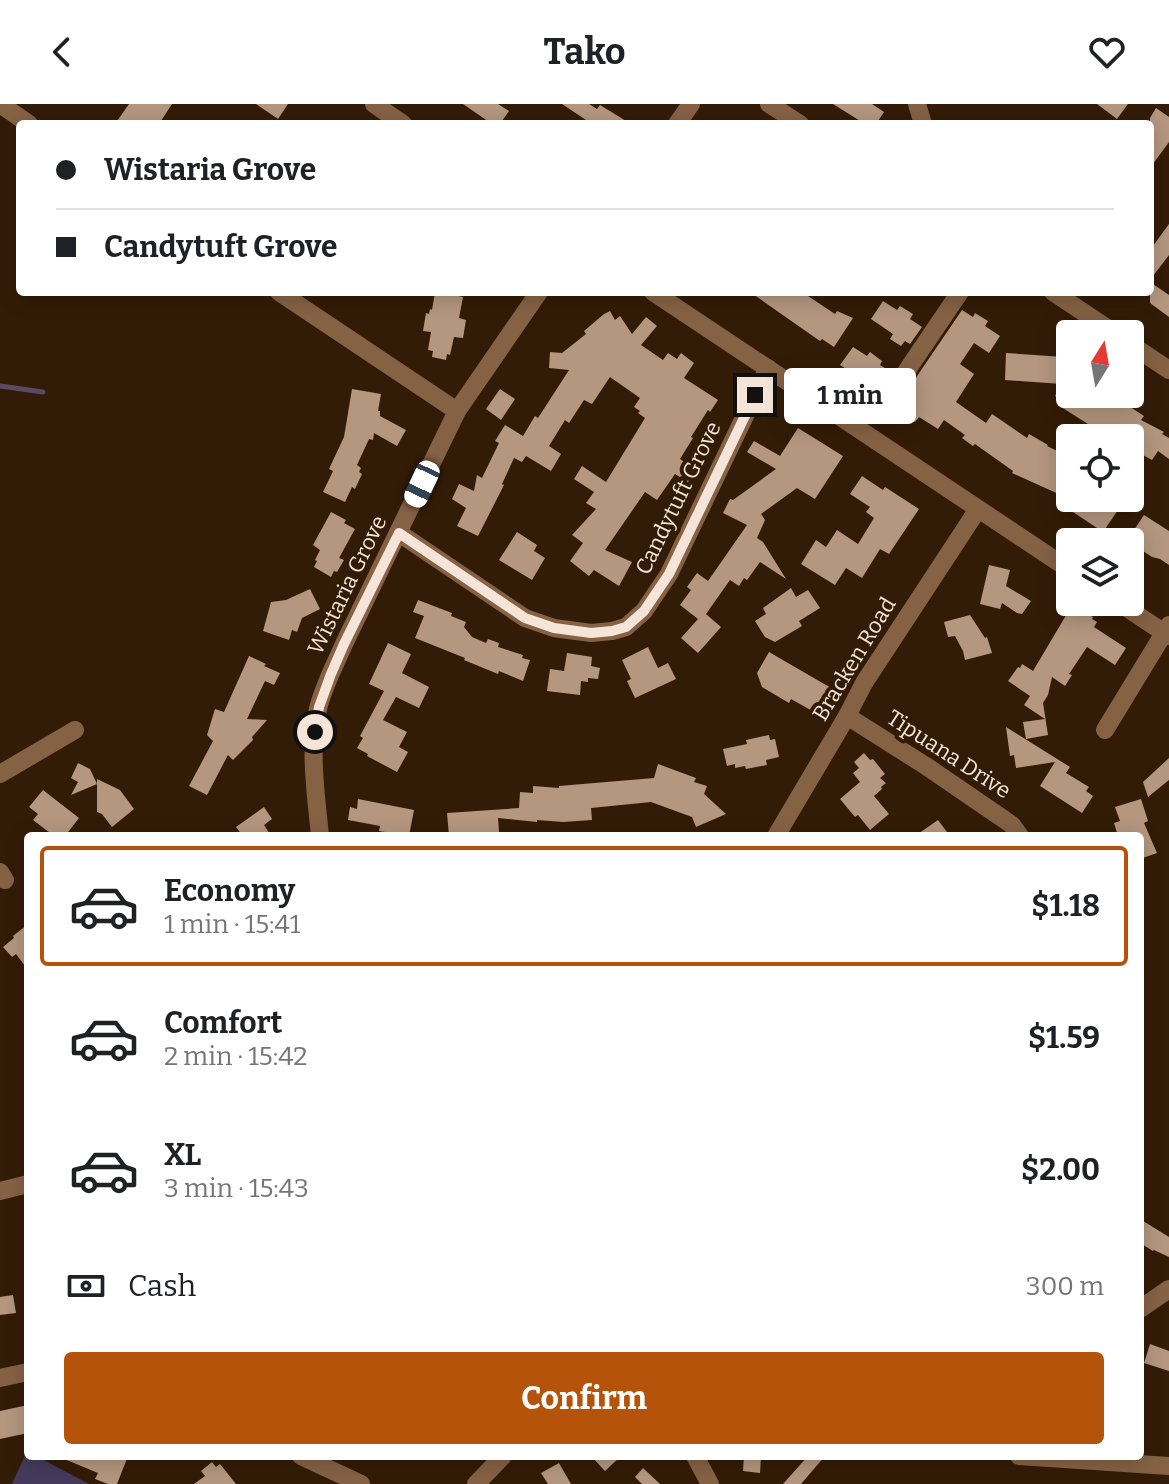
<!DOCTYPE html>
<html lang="en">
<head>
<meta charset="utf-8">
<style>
  body { margin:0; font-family:Bitter,serif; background:#f2f2f2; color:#202124; height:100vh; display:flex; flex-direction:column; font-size:30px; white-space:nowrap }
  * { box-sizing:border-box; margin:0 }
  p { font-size:26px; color:#757577 }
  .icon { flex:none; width:44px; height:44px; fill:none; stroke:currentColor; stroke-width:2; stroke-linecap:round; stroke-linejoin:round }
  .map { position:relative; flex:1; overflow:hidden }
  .side { position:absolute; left:24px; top:728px; width:1120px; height:628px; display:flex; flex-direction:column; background:#fff; border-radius:8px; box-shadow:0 4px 20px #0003 }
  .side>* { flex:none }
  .banner { position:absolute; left:16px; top:16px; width:1138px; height:176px; border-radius:8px; box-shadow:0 4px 20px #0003; display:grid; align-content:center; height:176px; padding:0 40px; background:#fff }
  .needle { width:52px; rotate:11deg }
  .controls { position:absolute; left:1056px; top:216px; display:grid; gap:16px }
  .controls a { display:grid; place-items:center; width:88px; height:88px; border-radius:8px; background:#fff; box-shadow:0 4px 20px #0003; font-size:40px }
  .end { position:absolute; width:36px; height:36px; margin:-18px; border:10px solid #f5e5d9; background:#111; box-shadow:0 0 0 4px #111 }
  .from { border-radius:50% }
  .bubble { position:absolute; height:56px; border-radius:8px; background:#fff; box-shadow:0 4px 20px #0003; font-size:26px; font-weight:700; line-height:56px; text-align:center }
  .car { position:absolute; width:24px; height:48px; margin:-24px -12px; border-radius:10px; box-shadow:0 0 6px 2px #0007; background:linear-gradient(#fff 24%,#345 0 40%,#fff 0 76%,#345 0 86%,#fff 0) }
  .banner b { display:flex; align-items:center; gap:28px; height:76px; font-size:30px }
  .banner b+b { border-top:2px solid #e0e0e0 }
  .banner i { width:20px; height:20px; background:#202124 }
  ul { padding:14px 0 0; list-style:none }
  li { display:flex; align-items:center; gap:24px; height:120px; margin:0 16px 12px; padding:0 24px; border:4px solid transparent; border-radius:8px }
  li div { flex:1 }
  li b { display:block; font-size:30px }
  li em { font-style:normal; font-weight:700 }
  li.current { border-color:#b45309 }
  li>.icon { width:72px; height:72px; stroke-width:1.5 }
  .pay { display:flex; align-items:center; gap:20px; height:88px; padding:0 40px; font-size:30px }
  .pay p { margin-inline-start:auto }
  .primary-button { display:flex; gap:16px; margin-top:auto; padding:16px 40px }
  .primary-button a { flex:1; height:92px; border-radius:8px; background:#b45309; color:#fff; font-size:32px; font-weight:700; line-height:92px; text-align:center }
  header { display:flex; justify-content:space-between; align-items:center; height:104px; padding:0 40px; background:#fff; font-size:36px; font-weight:700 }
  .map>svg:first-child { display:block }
  .green { fill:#453a5b }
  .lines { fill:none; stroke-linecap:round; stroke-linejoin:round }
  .stream { stroke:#5b4963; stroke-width:5 }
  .building { fill:#b59780 }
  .street { stroke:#866245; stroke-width:18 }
  .route { stroke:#f5e5d9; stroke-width:10 }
  .labels { text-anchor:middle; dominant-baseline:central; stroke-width:8; stroke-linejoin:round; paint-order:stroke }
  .street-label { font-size:22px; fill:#f5e5d9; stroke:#331c07 }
</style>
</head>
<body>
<header><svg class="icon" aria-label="back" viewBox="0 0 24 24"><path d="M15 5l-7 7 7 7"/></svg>Tako<svg class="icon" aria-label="heart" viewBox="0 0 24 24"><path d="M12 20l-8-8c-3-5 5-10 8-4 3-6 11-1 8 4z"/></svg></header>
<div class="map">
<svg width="1169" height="1380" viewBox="0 0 1169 1380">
  <rect width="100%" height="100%" fill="#331c07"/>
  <!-- green -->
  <path class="green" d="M 27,1347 L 28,1352 L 36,1352 L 89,1380 L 12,1380 Z"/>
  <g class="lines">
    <!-- stream -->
    <path class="stream" d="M 0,282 L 43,288"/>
  </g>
  <!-- building -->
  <g class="building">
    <path d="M 129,0 L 172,0 L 159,20 L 115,20 Z"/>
    <path d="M 256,0 L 288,0 L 278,15 Z"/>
    <path d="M 463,0 L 498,0 L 509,7 L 500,20 L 492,20 Z"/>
    <path d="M 562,0 L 589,0 L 597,5 L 600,1 L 631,20 L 588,20 L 589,18 Z"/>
    <path d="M 833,0 L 872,0 L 884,8 L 876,20 L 865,20 Z"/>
    <path d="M 1097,0 L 1128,0 L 1117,15 Z"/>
    <path d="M 1156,4 L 1169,13 L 1169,38 L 1150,64 L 1150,14 Z"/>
    <path d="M 1169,120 L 1169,151 L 1150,176 L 1150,146 Z"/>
    <path d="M 1150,178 L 1169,191 L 1169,213 L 1150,199 Z"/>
    <path d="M 435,188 L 449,188 L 448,190 L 463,193 L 459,214 L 466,216 L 463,234 L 454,233 L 450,251 L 447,250 L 446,256 L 432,253 L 433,247 L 428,246 L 431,228 L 423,227 L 426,209 L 429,210 L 430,205 L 432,206 Z"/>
    <path d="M 750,188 L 802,188 L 835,210 L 837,207 L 853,214 L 834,243 L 822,235 L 820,237 Z"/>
    <path d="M 883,197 L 897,206 L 900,202 L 913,210 L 910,215 L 922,223 L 910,240 L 905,237 L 901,242 L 890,235 L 893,230 L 871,215 Z"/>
    <path d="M 962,206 L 973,213 L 975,209 L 988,217 L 985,222 L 1000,232 L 989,249 L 974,239 L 960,260 L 974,270 L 956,298 L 986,319 L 992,310 L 1027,334 L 1029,330 L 1048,341 L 1047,342 L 1070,353 L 1070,376 L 1063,392 L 1012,369 L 1013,367 L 975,340 L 973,342 L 962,334 L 965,331 L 944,316 L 938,325 L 919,313 L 915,318 L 904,311 L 907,306 L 898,300 Z"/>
    <path d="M 610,207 L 615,216 L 620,212 L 632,230 L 646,213 L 657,222 L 641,241 L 663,256 L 668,249 L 677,255 L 681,249 L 694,259 L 684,274 L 718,296 L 710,308 L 708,306 L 691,333 L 693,334 L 680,355 L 699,367 L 691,380 L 675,370 L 657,396 L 645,388 L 605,446 L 632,458 L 619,482 L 594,466 L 589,472 L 570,457 L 583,439 L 572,431 L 596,405 L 586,399 L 594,388 L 574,375 L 582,362 L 606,378 L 645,314 L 638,309 L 640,307 L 634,303 L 640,294 L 610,273 L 592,300 L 584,296 L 569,319 L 565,316 L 549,342 L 561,350 L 551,367 L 526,352 L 522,358 L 514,354 L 502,380 L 504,381 L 478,432 L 457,422 L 466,404 L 452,395 L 459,380 L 474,387 L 477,371 L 482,374 L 499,339 L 495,337 L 505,321 L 523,332 L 535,312 L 538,314 L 569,266 L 549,264 L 550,248 L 562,249 L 586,230 L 584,227 L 604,210 Z"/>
    <path d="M 853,243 L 867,252 L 870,248 L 882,257 L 880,261 L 891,268 L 880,287 L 840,261 Z"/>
    <path d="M 1006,249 L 1064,253 L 1062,280 L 1005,276 Z"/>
    <path d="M 1070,268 L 1070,290 L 1101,290 L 1109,295 L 1112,291 L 1144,312 L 1141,316 L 1164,328 L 1162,330 L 1169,334 L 1169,355 L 1158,347 L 1152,356 L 1130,344 L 1130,334 L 1110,334 L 1058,301 L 1061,296 L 1055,292 Z"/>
    <path d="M 352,285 L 381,290 L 378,307 L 380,307 L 380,312 L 406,326 L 397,342 L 374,329 L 373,336 L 369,335 L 357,361 L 361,364 L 359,368 L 362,370 L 355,385 L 352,383 L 345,398 L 323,388 L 333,367 L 329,365 L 344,333 Z"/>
    <path d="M 500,285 L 515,295 L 501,316 L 486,305 Z"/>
    <path d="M 798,324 L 843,352 L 815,395 L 797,384 L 761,410 L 765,416 L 757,434 L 763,438 L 786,475 L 760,458 L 747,476 L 744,474 L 739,482 L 730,476 L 706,510 L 721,523 L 698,549 L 681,534 L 698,515 L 680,501 L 691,486 L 687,483 L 697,469 L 708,477 L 747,421 L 723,409 L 730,395 L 733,396 L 776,365 L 747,348 L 754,337 L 780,352 Z"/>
    <path d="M 862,372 L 883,386 L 885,383 L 919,405 L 889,450 L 880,445 L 862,474 L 846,464 L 835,481 L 801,460 L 816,436 L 826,443 L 837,426 L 858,440 L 874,414 L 866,408 L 870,403 L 850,390 Z"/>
    <path d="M 1078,394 L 1100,394 L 1118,406 L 1103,428 L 1070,406 Z"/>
    <path d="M 331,408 L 346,416 L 344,419 L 355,425 L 339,454 L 344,456 L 337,468 L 334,467 L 331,473 L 314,463 L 317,457 L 315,456 L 320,446 L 313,441 Z"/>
    <path d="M 1144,411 L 1169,427 L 1169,461 L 1160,455 L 1152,453 L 1131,439 L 1132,438 L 1128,435 Z"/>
    <path d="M 517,428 L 537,441 L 534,447 L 545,454 L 532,476 L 499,456 Z"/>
    <path d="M 989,461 L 1010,466 L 1006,482 L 1031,497 L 1022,510 L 1017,509 L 1002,499 L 1000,505 L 980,500 Z"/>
    <path d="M 791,484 L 796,493 L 808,486 L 820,504 L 799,517 L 802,522 L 775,538 L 765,533 L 755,517 L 766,510 L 763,504 Z"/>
    <path d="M 310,485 L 320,505 L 302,514 L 297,528 L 292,526 L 289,536 L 263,527 L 271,498 L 286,496 Z"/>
    <path d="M 418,496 L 452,509 L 451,512 L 466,518 L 464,523 L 472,533 L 486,539 L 488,535 L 499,539 L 498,543 L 523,551 L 522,554 L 530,556 L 523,577 L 499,567 L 498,570 L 464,556 L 465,554 L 415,534 L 424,512 L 413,508 Z"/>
    <path d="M 1077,505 L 1093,513 L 1092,515 L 1097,518 L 1094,523 L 1126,544 L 1115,561 L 1087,543 L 1069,570 L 1072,571 L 1065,582 L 1052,573 L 1048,591 L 1043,599 L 1048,631 L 1026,635 L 1023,618 L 1045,615 L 1024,601 L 1030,592 L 1008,577 L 1018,563 L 1020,564 L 1022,560 L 1033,567 L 1068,508 L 1073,511 Z"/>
    <path d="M 970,511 L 985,534 L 987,533 L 992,549 L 965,556 L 963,547 L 955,532 L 948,533 L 944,518 Z"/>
    <path d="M 388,539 L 411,550 L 402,569 L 429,583 L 419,604 L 396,593 L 383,616 L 407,628 L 399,643 L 408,648 L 397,668 L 367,652 L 368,650 L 357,644 L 363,634 L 360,632 L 384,587 L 369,580 Z"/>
    <path d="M 648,543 L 658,564 L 668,559 L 676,575 L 635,594 L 627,577 L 631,575 L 622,556 Z"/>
    <path d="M 769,548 L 838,588 L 823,613 L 791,595 L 789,599 L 762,583 L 757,569 Z"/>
    <path d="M 567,549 L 592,553 L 591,562 L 600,564 L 598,575 L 588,574 L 588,578 L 581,577 L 580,591 L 547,587 L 550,565 L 564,567 Z"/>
    <path d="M 249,552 L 266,560 L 264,562 L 280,569 L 274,581 L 265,577 L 247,615 L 267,616 L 252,633 L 253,636 L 233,656 L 228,651 L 207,691 L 189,682 L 213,637 L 207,631 L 215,605 L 224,608 Z"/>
    <path d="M 1006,623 L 1070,663 L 1066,669 L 1089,683 L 1086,687 L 1093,692 L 1082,709 L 1040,682 L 1055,658 L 1016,664 L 1014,651 L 1010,652 Z"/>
    <path d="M 769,631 L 770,636 L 775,635 L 779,653 L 766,656 L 767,661 L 746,665 L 745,662 L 735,664 L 735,660 L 727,662 L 723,645 L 747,640 L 746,636 Z"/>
    <path d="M 864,649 L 870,656 L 873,655 L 885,670 L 880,674 L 886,679 L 881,683 L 882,685 L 874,692 L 889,710 L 870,726 L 858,711 L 855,713 L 840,695 L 860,678 L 853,669 L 859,664 L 854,658 Z"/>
    <path d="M 1169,654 L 1169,676 L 1148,693 L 1143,678 Z"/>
    <path d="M 78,659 L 90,665 L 97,680 L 71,691 L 78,678 L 71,674 Z"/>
    <path d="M 658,660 L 696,674 L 694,678 L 707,682 L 704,690 L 726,710 L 696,723 L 692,713 L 651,698 L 591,704 L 592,716 L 563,718 L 537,716 L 537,718 L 498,714 L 499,728 L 482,729 L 482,732 L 449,732 L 447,709 L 519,704 L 520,688 L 533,689 L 533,682 L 559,684 L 559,682 L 654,674 Z"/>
    <path d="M 97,675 L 120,686 L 134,705 L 112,723 L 102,710 L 97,708 Z"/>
    <path d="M 43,686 L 79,714 L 65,732 L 54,732 L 33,716 L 38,710 L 29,703 Z"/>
    <path d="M 358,695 L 414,706 L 409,732 L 379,727 L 380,722 L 348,716 L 350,703 L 357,705 Z"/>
    <path d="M 1141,695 L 1148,717 L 1144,719 L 1157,749 L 1140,755 L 1140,732 L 1118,732 L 1114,719 L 1120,717 L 1115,703 Z"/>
    <path d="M 264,703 L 272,715 L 264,721 L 271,732 L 243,732 L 236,723 Z"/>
    <path d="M 938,716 L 950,732 L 915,732 Z"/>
    <path d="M 28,820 L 28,866 L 16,850 L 12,853 L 3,843 L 14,834 L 13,832 Z"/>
    <path d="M 1140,1115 L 1169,1133 L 1169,1153 L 1154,1146 L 1153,1147 L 1140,1139 Z"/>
    <path d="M 13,1191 L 16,1209 L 0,1211 L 0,1193 Z"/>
    <path d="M 1150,1240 L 1169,1247 L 1169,1267 L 1144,1259 Z"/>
    <path d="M 28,1301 L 28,1329 L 0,1335 L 0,1307 Z"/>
    <path d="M 57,1352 L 128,1352 L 117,1380 L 108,1380 L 95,1375 L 98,1369 Z"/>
    <path d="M 591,1352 L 621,1352 L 605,1367 Z"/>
    <path d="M 744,1352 L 761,1352 L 760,1369 L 743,1367 Z"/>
    <path d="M 808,1352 L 825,1352 L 801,1380 L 783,1380 Z"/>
    <path d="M 212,1358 L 216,1363 L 220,1360 L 236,1380 L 194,1380 L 205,1372 L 201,1367 Z"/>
    <path d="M 559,1359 L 571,1380 L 548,1380 L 541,1369 Z"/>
    <path d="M 643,1364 L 660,1380 L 642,1380 L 635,1373 Z"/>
  </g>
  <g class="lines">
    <!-- street -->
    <g class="street">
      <path d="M 0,0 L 29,20"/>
      <path d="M 374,0 L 403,20"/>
      <path d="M 769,0 L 800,20"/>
      <path d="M 917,0 L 923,20"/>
      <path d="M 677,20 L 691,0"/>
      <path d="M 279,188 L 457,307"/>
      <path d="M 653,188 L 1070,466"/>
      <path d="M 1053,188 L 1116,230"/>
      <path d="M 1130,240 L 1169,266"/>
      <path d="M 891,290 L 960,188"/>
      <path d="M 399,429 L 525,514 L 554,524 L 591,529 L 612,527 L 626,523 L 644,507 L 669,470 L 768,264"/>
      <path d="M 1118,498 L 1169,532"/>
      <path d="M 847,612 L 926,662 L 1002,714 L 1012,721 L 1020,732"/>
      <path d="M 1105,626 L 1169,521"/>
      <path d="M 0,670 L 75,626"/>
      <path d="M 320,732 C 316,690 309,647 318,605 C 323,583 335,561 344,540 L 457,307 L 539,188"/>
      <path d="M 776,732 L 847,612 L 864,579 L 978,405"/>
      <path d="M 0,768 L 5,776"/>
      <path d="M 0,1087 L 28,1080"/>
      <path d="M 1140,1205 L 1169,1185"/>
      <path d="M 0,1274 L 28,1268"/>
      <path d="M 301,1352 L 361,1380"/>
      <path d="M 695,1352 L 710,1380"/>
      <path d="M 1019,1352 L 1169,1362"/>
      <path d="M 476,1380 L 503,1352"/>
    </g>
  </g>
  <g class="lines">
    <!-- route -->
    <path class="route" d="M 315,628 L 319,603 L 331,570 L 344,540 L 399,429 L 525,514 L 554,524 L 591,529 L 612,527 L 626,523 L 644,507 L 669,470 L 755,291"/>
  </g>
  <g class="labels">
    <!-- street labels -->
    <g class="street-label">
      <text transform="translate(678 394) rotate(-64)">Candytuft Grove</text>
      <text transform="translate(347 481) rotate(-64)">Wistaria Grove</text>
      <text transform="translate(854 555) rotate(-59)">Bracken Road</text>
      <text transform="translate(949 650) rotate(33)">Tipuana Drive</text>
    </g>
  </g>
</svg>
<div class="controls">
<a><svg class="needle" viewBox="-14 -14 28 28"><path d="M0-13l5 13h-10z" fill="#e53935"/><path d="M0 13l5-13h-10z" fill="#757577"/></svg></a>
<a><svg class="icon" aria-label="locate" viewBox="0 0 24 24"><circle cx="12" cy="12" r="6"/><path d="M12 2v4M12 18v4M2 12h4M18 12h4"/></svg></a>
<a><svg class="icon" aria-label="layers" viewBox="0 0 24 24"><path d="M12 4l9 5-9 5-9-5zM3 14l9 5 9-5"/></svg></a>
</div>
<i class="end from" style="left:315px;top:628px"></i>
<i class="end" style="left:755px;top:291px"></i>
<div class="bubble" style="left:784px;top:264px;width:132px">1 min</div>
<i class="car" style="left:422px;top:380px;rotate:205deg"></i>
<div class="banner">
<b><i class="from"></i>Wistaria Grove</b>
<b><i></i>Candytuft Grove</b>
</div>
<section class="side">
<ul>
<li class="current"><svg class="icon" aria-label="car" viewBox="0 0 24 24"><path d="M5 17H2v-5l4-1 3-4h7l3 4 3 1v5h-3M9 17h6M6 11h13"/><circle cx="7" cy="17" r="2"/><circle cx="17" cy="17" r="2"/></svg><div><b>Economy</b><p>1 min · 15:41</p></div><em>$1.18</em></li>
<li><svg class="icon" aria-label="car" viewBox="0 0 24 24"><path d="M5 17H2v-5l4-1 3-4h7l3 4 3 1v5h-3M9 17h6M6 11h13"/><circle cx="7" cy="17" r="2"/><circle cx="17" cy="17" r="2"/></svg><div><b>Comfort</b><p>2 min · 15:42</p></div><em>$1.59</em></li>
<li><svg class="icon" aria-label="car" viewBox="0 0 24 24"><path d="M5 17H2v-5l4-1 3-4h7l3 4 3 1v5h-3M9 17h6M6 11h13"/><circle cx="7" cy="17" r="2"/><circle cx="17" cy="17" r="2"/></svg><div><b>XL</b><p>3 min · 15:43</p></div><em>$2.00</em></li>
</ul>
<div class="pay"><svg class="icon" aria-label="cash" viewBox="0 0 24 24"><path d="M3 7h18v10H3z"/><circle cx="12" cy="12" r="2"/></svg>Cash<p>300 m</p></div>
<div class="primary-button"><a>Confirm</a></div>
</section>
</div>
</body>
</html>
